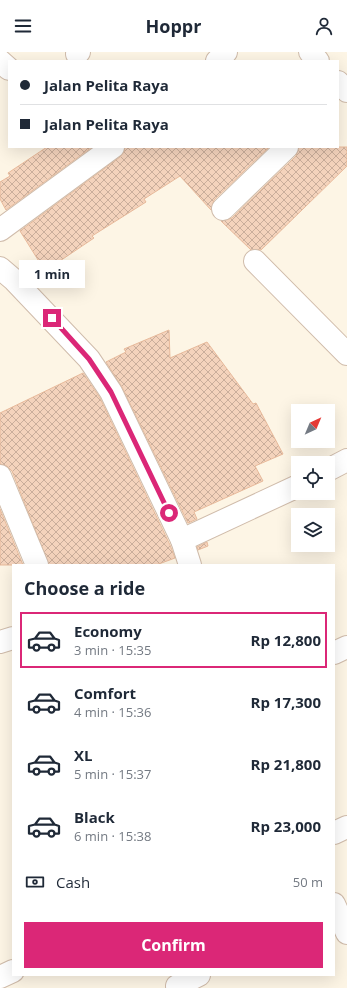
<!DOCTYPE html>
<html lang="en">
<head>
<meta charset="utf-8">
<style>
  body { margin:0; font-family:"Open Sans",sans-serif; background:#f2f2f3; color:#1f2937; height:100vh; display:flex; flex-direction:column; font-size:15px; white-space:nowrap }
  * { box-sizing:border-box; margin:0 }
  p { font-size:13px; color:#747a83 }
  .icon { flex:none; width:22px; height:22px; fill:none; stroke:currentColor; stroke-width:2; stroke-linecap:round; stroke-linejoin:round }
  .map { position:relative; flex:1; overflow:hidden }
  .side { position:absolute; left:12px; top:512px; width:323px; height:412px; display:flex; flex-direction:column; background:#fff; border-radius:0px; box-shadow:0 4px 16px #0002 }
  .side>* { flex:none }
  .top-card { position:absolute; left:8px; top:8px; width:331px; height:88px; border-radius:0px; box-shadow:0 4px 16px #0002; display:grid; align-content:center; height:88px; padding:0 12px; background:#fff }
  .needle { width:26px; rotate:44deg }
  .fabs { position:absolute; left:291px; top:352px; display:grid; gap:8px }
  .fabs a { display:grid; place-items:center; width:44px; height:44px; border-radius:0px; background:#fff; box-shadow:0 4px 16px #0002; font-size:20px }
  .end { position:absolute; width:18px; height:18px; margin:-9px; border:5px solid #db2777; background:#fff; box-shadow:0 0 0 2px #fff }
  .from { border-radius:50% }
  .bubble { position:absolute; height:28px; border-radius:0px; background:#fff; box-shadow:0 4px 16px #0002; font-size:13px; font-weight:700; line-height:28px; text-align:center }
  .top-card b { display:flex; align-items:center; gap:14px; height:38px; font-size:15px }
  .top-card b+b { border-top:1px solid #e0e1e3 }
  .top-card i { width:10px; height:10px; background:#1f2937 }
  ul { padding:0; list-style:none }
  li { display:flex; align-items:center; gap:12px; height:56px; margin:0 8px 6px; padding:0 4px; border:2px solid transparent; border-radius:0px }
  li div { flex:1 }
  li b { display:block; font-size:15px }
  li em { font-style:normal; font-weight:700 }
  li.selected { border-color:#db2777 }
  li>.icon { width:36px; height:36px; stroke-width:1.5 }
  h2 { padding:0 12px; font-size:18px; line-height:48px }
  .pay { display:flex; align-items:center; gap:10px; height:44px; padding:0 12px; font-size:15px }
  .pay p { margin-inline-start:auto }
  .cta { display:flex; gap:8px; margin-top:auto; padding:8px 12px }
  .cta a { flex:1; height:46px; border-radius:0px; background:#db2777; color:#fff; font-size:16px; font-weight:700; line-height:46px; text-align:center }
  header { display:flex; justify-content:space-between; align-items:center; height:52px; padding:0 12px; background:#fff; font-size:18px; font-weight:700 }
  .map>svg:first-child { display:block }
  .building { fill:url(#building-cross-hatch); stroke:#e8ba9b }
  .lines { fill:none; stroke-linecap:round; stroke-linejoin:round }
  .minor-casing { stroke:#d0bcab; stroke-width:24 }
  .minor { stroke:#fff; stroke-width:22 }
  .route { stroke:#db2777; stroke-width:5 }
</style>
</head>
<body>
<header><svg class="icon" aria-label="menu" viewBox="0 0 24 24"><path d="M4 6h16M4 12h16M4 18h16"/></svg>Hoppr<svg class="icon" aria-label="person" viewBox="0 0 24 24"><circle cx="12" cy="8" r="4"/><path d="M4 21q1-7 8-7t8 7"/></svg></header>
<div class="map">
<svg width="347" height="936" viewBox="0 0 347 936">
  <defs>
    <pattern id="building-cross-hatch" width="8" height="8" patternUnits="userSpaceOnUse"><rect width="8" height="8" fill="#f4d3bc"/><path d="M0 0l8 8M0 8l8-8" fill="none" stroke="#caae9b"/></pattern>
  </defs>
  <rect width="100%" height="100%" fill="#fdf5e5"/>
  <!-- building -->
  <g class="building">
    <path d="M 47,95 L 92,95 L 6,158 L 0,147 L 0,130 L 10,124 L 8,121 Z"/>
    <path d="M 125,95 L 269,95 L 214,148 L 211,158 L 180,124 L 144,147 L 146,150 L 92,184 L 94,186 L 45,219 L 20,179 L 120,105 L 124,100 Z"/>
    <path d="M 299,95 L 347,95 L 347,114 L 261,198 L 251,198 L 221,169 L 232,166 L 296,104 Z"/>
    <path d="M 169,278 L 170,306 L 207,290 L 253,352 L 256,351 L 283,402 L 255,414 L 263,429 L 194,460 L 197,467 L 188,471 L 122,335 L 106,310 L 126,300 L 124,297 Z"/>
    <path d="M 83,321 L 100,346 L 170,493 L 175,506 L 156,513 L 49,513 L 12,419 L 7,414 L 0,412 L 0,361 Z"/>
    <path d="M 0,457 L 23,513 L 0,513 Z"/>
    <path d="M 207,490 L 208,494 L 198,498 L 197,495 Z"/>
  </g>
  <g class="lines">
    <!-- minor casing -->
    <g class="minor-casing">
      <g id="minor">
        <path d="M 310,0 L 318,9"/>
        <path d="M 77,2 L 79,0"/>
        <path d="M 0,9 L 9,17"/>
        <path d="M 217,9 L 226,0"/>
        <path d="M 338,30 L 347,39"/>
        <path d="M 223,157 L 287,95"/>
        <path d="M 0,178 L 113,95"/>
        <path d="M 255,209 L 347,302"/>
        <path d="M 0,216 L 14,228 L 89,307 L 111,340 L 182,488 L 190,513"/>
        <path d="M 328,418 L 347,408"/>
        <path d="M 0,424 L 37,513"/>
        <path d="M 182,488 L 298,434"/>
        <path d="M 0,590 L 13,586"/>
        <path d="M 334,601 L 347,595"/>
        <path d="M 334,781 L 347,775"/>
        <path d="M 334,852 L 347,881"/>
        <path d="M 0,925 L 13,919"/>
        <path d="M 177,934 L 199,923"/>
      </g>
    </g>
    <!-- minor -->
    <use href="#minor" class="minor"/>
  </g>
  <g class="lines">
    <!-- route -->
    <path class="route" d="M 52,266 L 89,307 L 111,340 L 169,461"/>
  </g>
</svg>
<div class="fabs">
<a><svg class="needle" viewBox="-14 -14 28 28"><path d="M0-13l5 13h-10z" fill="#e53935"/><path d="M0 13l5-13h-10z" fill="#747a83"/></svg></a>
<a><svg class="icon" aria-label="locate" viewBox="0 0 24 24"><circle cx="12" cy="12" r="6"/><path d="M12 2v4M12 18v4M2 12h4M18 12h4"/></svg></a>
<a><svg class="icon" aria-label="layers" viewBox="0 0 24 24"><path d="M12 4l9 5-9 5-9-5zM3 14l9 5 9-5"/></svg></a>
</div>
<i class="end from" style="left:169px;top:461px"></i>
<i class="end" style="left:52px;top:266px"></i>
<div class="bubble" style="left:19px;top:208px;width:66px">1 min</div>
<div class="top-card">
<b><i class="from"></i>Jalan Pelita Raya</b>
<b><i></i>Jalan Pelita Raya</b>
</div>
<section class="side">
<h2>Choose a ride</h2>
<ul>
<li class="selected"><svg class="icon" aria-label="car" viewBox="0 0 24 24"><path d="M5 17H2v-5l4-1 3-4h7l3 4 3 1v5h-3M9 17h6M6 11h13"/><circle cx="7" cy="17" r="2"/><circle cx="17" cy="17" r="2"/></svg><div><b>Economy</b><p>3 min · 15:35</p></div><em>Rp 12,800</em></li>
<li><svg class="icon" aria-label="car" viewBox="0 0 24 24"><path d="M5 17H2v-5l4-1 3-4h7l3 4 3 1v5h-3M9 17h6M6 11h13"/><circle cx="7" cy="17" r="2"/><circle cx="17" cy="17" r="2"/></svg><div><b>Comfort</b><p>4 min · 15:36</p></div><em>Rp 17,300</em></li>
<li><svg class="icon" aria-label="car" viewBox="0 0 24 24"><path d="M5 17H2v-5l4-1 3-4h7l3 4 3 1v5h-3M9 17h6M6 11h13"/><circle cx="7" cy="17" r="2"/><circle cx="17" cy="17" r="2"/></svg><div><b>XL</b><p>5 min · 15:37</p></div><em>Rp 21,800</em></li>
<li><svg class="icon" aria-label="car" viewBox="0 0 24 24"><path d="M5 17H2v-5l4-1 3-4h7l3 4 3 1v5h-3M9 17h6M6 11h13"/><circle cx="7" cy="17" r="2"/><circle cx="17" cy="17" r="2"/></svg><div><b>Black</b><p>6 min · 15:38</p></div><em>Rp 23,000</em></li>
</ul>
<div class="pay"><svg class="icon" aria-label="cash" viewBox="0 0 24 24"><path d="M3 7h18v10H3z"/><circle cx="12" cy="12" r="2"/></svg>Cash<p>50 m</p></div>
<div class="cta"><a>Confirm</a></div>
</section>
</div>
</body>
</html>
